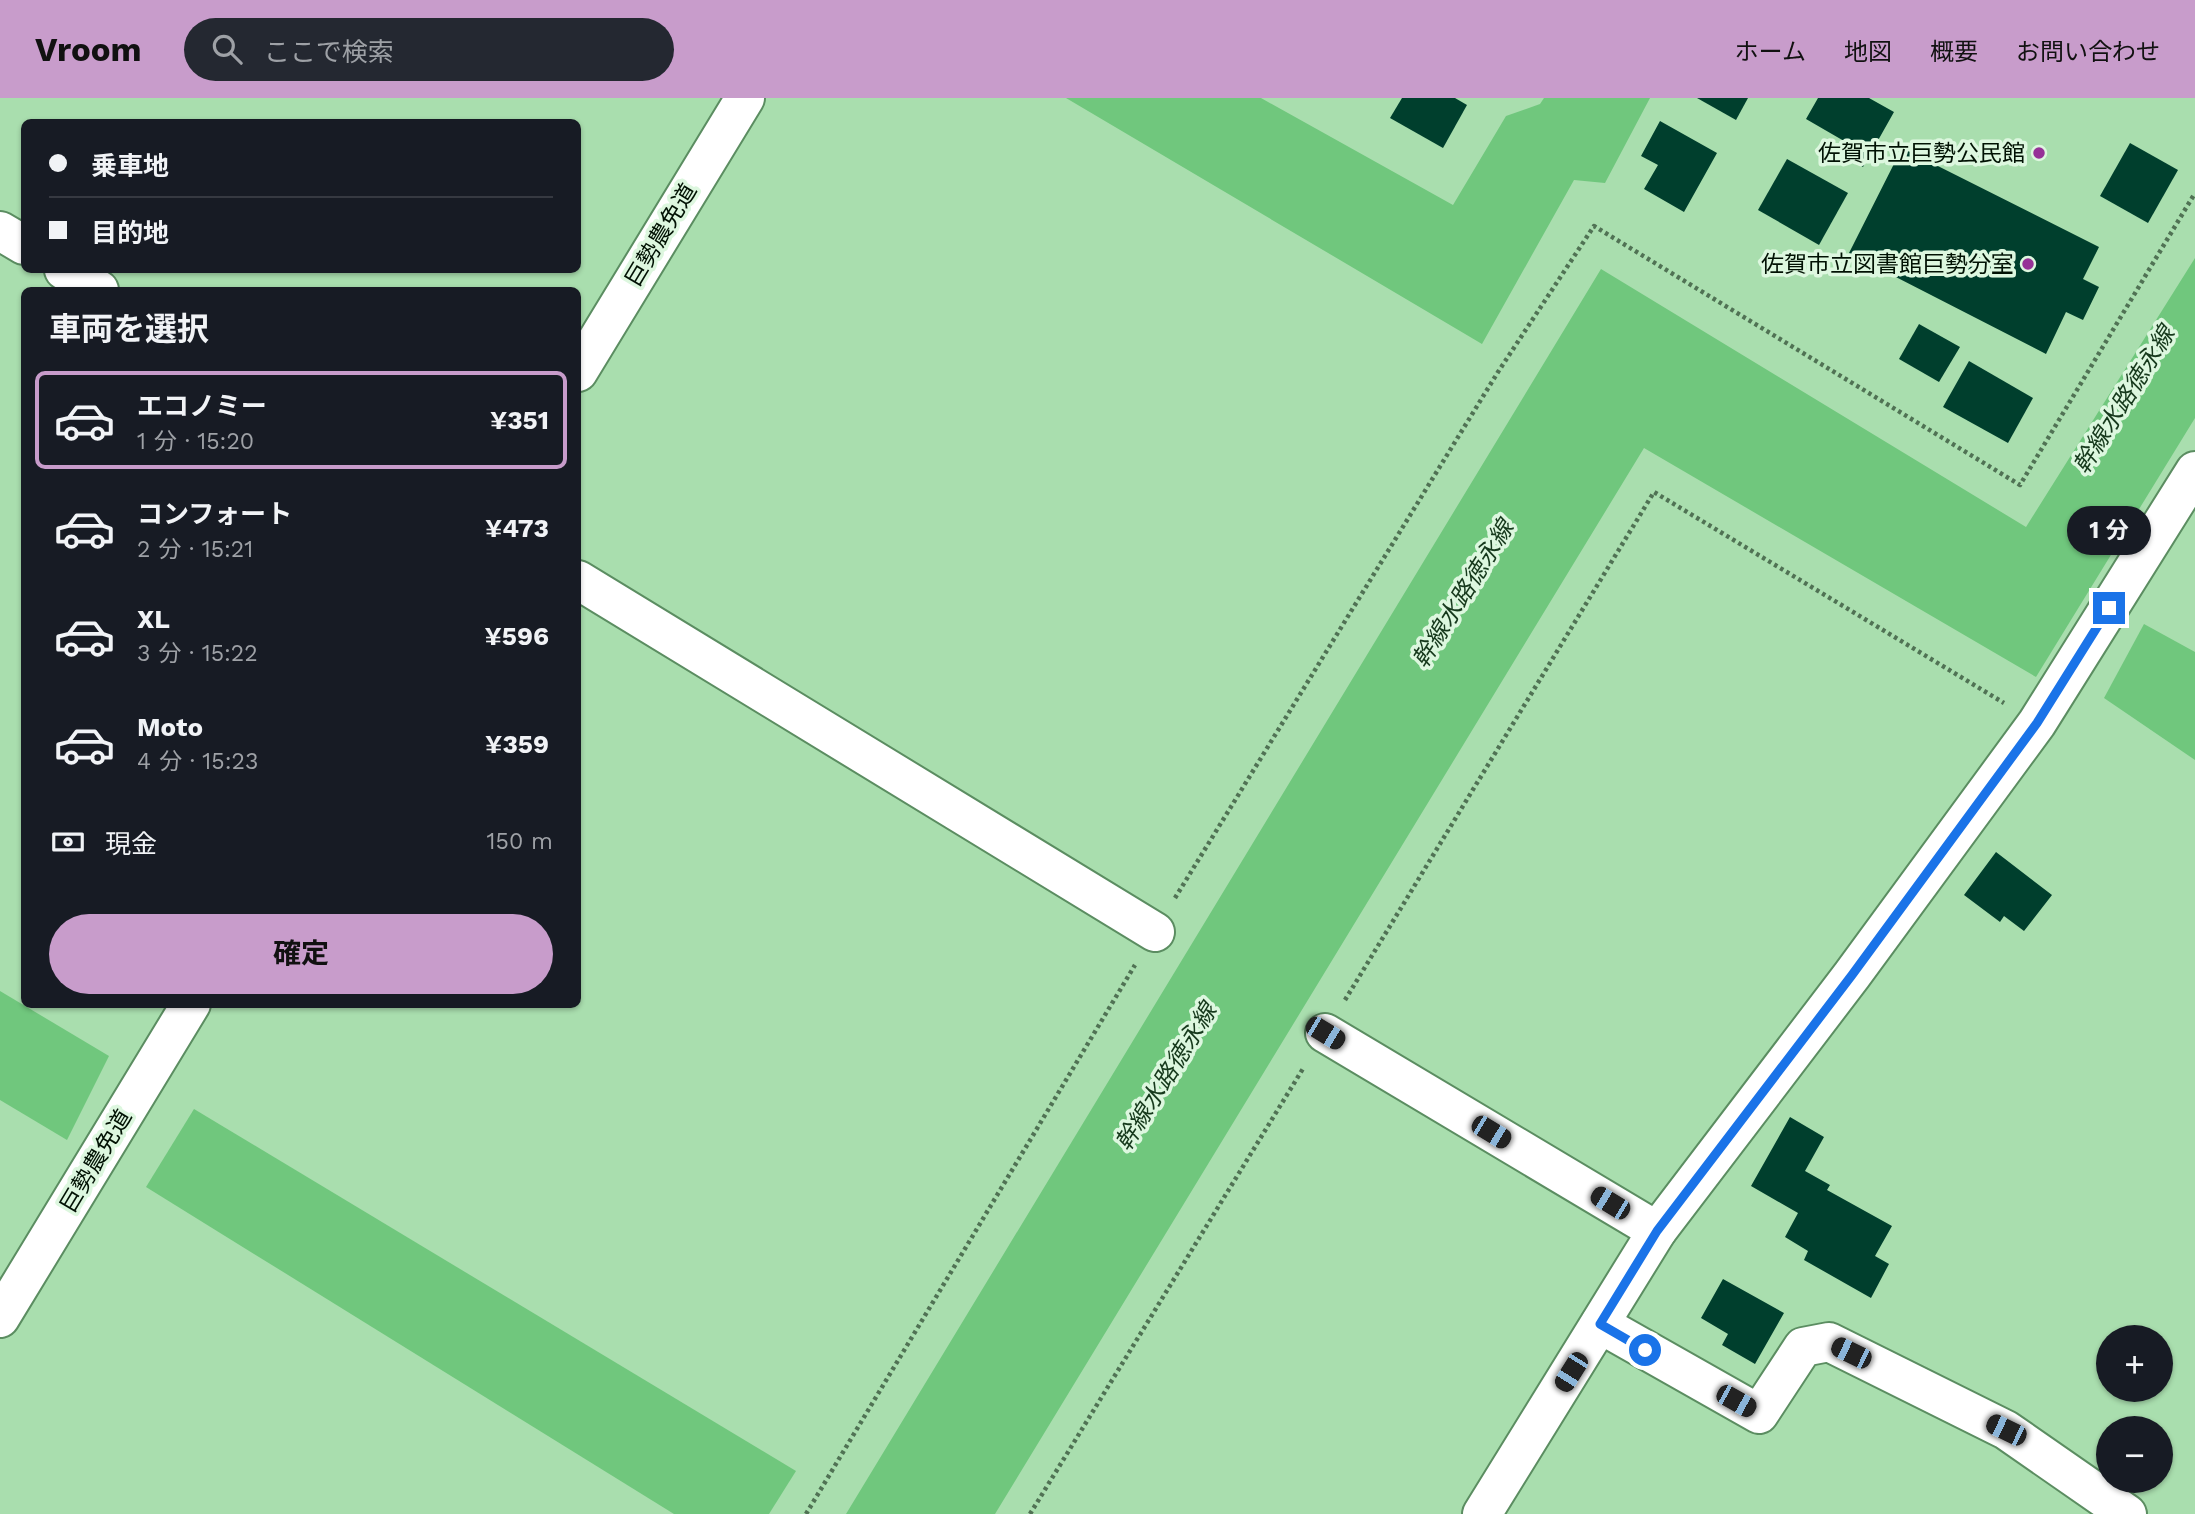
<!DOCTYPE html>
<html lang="ja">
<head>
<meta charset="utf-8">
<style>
  body { margin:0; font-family:"Work Sans","Noto Sans JP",sans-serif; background:#242831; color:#f1f3f6; height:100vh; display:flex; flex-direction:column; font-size:26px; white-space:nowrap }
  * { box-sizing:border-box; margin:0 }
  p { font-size:23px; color:#9ea1a6 }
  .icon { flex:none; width:38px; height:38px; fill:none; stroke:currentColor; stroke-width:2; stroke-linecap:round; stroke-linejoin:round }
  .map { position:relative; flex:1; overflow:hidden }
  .side { position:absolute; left:21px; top:189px; width:560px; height:721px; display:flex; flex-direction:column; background:#171b24; border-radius:10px; box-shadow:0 2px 5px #0004 }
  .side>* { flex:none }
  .hud { position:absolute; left:21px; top:21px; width:560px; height:154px; border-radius:10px; box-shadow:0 2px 5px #0004; display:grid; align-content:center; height:154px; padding:0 28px; background:#171b24 }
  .fabs { position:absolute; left:2096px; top:1227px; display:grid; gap:14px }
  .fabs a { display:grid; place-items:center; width:77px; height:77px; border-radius:50%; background:#171b24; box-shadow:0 2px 5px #0004; font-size:35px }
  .end { position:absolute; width:32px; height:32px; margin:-16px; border:9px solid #1a73e8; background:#fff; box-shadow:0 0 0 4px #fff }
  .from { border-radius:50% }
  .bubble { position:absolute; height:49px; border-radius:24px; background:#171b24; box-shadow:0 2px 5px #0004; font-size:23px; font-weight:700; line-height:49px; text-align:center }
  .car { position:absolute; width:21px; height:42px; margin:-21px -10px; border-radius:9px; box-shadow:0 0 5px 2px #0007; background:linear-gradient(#222 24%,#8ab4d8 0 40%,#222 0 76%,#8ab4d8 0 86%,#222 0) }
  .hud b { display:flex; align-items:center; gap:24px; height:66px; font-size:26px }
  .hud b+b { border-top:2px solid #363941 }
  .hud i { width:18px; height:18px; background:#f1f3f6 }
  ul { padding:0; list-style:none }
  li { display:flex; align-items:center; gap:21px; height:98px; margin:0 14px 10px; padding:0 14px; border:4px solid transparent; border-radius:10px }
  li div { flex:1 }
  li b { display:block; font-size:26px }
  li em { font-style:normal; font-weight:700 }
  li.current { border-color:#c89ccb }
  li>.icon { width:63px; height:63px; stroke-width:1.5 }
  h2 { padding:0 28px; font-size:32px; line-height:84px }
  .pay { display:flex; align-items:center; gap:18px; height:77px; padding:0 28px; font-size:26px }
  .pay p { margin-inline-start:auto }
  .button { display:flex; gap:14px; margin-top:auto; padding:14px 28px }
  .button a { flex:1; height:80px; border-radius:42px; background:#c89ccb; color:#111; font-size:28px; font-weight:700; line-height:80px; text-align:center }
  header { display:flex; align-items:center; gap:42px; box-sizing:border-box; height:98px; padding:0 35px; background:#c89ccb; color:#111 }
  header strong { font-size:33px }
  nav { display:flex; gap:38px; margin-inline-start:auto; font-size:24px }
  .search { width:490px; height:63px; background:#242831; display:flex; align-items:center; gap:18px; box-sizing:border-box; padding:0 24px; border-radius:38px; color:#9ea1a6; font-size:26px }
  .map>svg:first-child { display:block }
  .water { fill:#70c77d }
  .building { fill:#003f2d }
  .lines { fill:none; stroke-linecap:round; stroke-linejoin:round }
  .street-casing { stroke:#5b8d61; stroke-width:42 }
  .secondary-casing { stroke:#5b8d61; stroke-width:42 }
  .path { stroke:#507254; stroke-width:4.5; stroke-dasharray:3.5 3.5; stroke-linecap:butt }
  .street { stroke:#fff; stroke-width:38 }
  .secondary { stroke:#fff; stroke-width:38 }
  .route { stroke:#1a73e8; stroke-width:9 }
  .poi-dot { fill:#963197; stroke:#ddf7df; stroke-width:2.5 }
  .labels { text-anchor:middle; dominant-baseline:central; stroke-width:7; stroke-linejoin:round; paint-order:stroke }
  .poi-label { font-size:23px; fill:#011103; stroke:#ddf7df; text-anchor:end }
  .street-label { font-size:23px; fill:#011103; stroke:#ddf7df }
  .water-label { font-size:24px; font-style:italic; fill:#16391c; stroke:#ddf7df }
</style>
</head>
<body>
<header>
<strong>Vroom</strong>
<div class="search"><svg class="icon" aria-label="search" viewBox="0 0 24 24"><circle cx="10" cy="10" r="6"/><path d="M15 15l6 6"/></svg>ここで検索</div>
<nav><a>ホーム</a><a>地図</a><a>概要</a><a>お問い合わせ</a></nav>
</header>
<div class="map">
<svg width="2195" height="1416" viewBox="0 0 2195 1416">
  <rect width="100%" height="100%" fill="#a9deae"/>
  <!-- water -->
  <g class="water">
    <path d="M 1066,0 L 1261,0 L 1453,107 L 1506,18 L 1540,6 L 1544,0 L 1650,0 L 1605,85 L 1574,82 L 1482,246 Z"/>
    <path d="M 2195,160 L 2195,320 L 2036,579 L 1644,350 L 995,1416 L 846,1416 L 1601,171 L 2026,429 Z"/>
    <path d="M 2144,526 L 2195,554 L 2195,662 L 2104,600 Z"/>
    <path d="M 0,893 L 109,958 L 67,1042 L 0,1002 Z"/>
    <path d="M 194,1011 L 796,1373 L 769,1416 L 674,1416 L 146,1089 Z"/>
  </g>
  <!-- building -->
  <g class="building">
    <path d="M 1402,0 L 1455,0 L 1467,7 L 1443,50 L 1390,20 Z"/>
    <path d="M 1697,0 L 1748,0 L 1736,22 Z"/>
    <path d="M 1818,0 L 1869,0 L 1894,14 L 1863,69 L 1837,54 L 1844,43 L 1806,21 Z"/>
    <path d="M 1660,23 L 1717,55 L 1684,114 L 1644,91 L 1658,67 L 1641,58 Z"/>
    <path d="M 2130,45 L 2178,72 L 2148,125 L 2100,98 Z"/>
    <path d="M 1902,50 L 2099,149 L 2083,181 L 2099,189 L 2083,222 L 2066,214 L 2046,256 L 1849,155 Z"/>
    <path d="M 1787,61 L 1848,95 L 1819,147 L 1758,112 Z"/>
    <path d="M 1919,226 L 1960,249 L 1939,284 L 1899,261 Z"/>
    <path d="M 1969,263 L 2033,300 L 2008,345 L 1943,309 Z"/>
    <path d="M 1996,754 L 2052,797 L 2024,833 L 2004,818 L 2000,824 L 1964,797 Z"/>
    <path d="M 1790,1019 L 1824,1039 L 1805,1073 L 1830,1087 L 1827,1092 L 1892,1128 L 1875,1158 L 1889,1166 L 1871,1200 L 1804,1162 L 1808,1153 L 1785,1139 L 1798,1115 L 1751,1088 Z"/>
    <path d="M 1723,1181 L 1784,1215 L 1755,1266 L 1722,1247 L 1728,1236 L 1701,1220 Z"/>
  </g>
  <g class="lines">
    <!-- street casing -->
    <g class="street-casing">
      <g id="street">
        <path d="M 0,133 L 24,147"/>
        <path d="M 64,172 L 99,192"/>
        <path d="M 578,482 L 1155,834"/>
        <path d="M 1325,935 L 1657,1133"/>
        <path d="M 1600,1226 L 1759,1316 L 1803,1249 L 1829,1244 L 2006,1332 L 2127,1416"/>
        <path d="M 1482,1416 L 1657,1133 L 1852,877 L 2037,625 L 2195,373"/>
      </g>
    </g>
    <!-- secondary casing -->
    <g class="secondary-casing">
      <g id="secondary">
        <path d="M 578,274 L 745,0"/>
        <path d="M 0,1220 L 191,906"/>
      </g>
    </g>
    <!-- path -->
    <g class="path">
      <path d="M 1175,800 L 1498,274 L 1594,128 L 2020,387 L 2195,95"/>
      <path d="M 1345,902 L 1654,394 L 2004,605"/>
      <path d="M 806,1416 L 1135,867"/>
      <path d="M 1030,1416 L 1304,969"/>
    </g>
    <!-- street -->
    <use href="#street" class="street"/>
    <!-- secondary -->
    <use href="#secondary" class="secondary"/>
  </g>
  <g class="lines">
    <!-- route -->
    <path class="route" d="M 1645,1252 L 1600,1226 L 1657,1133 L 1852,877 L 2037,625 L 2109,510"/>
  </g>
  <!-- markers -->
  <g class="poi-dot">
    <circle cx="2039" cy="55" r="7"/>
    <circle cx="2028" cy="166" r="7"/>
  </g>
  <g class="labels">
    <!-- poi labels -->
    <g class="poi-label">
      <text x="2025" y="55">佐賀市立巨勢公民館</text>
      <text x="2014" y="166">佐賀市立図書館巨勢分室</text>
    </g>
    <!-- street labels -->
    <g class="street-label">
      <text transform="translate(661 137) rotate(-59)">巨勢農免道</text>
      <text transform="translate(96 1063) rotate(-59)">巨勢農免道</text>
    </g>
    <!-- water labels -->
    <g class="water-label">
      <text transform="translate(2124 302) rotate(-58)">幹線水路徳永線</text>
      <text transform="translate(1463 496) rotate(-58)">幹線水路徳永線</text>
      <text transform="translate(1166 979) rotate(-58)">幹線水路徳永線</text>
    </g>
  </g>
</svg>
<div class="fabs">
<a>+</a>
<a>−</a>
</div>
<i class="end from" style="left:1645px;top:1252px"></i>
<i class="end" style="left:2109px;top:510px"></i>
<div class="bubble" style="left:2067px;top:408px;width:84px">1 分</div>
<i class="car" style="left:1325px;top:935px;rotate:121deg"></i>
<i class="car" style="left:1491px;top:1034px;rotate:121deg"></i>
<i class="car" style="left:1610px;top:1105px;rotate:301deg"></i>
<i class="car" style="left:1851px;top:1255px;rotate:296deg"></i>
<i class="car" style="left:1571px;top:1274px;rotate:212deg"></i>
<i class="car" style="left:1736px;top:1303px;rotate:119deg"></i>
<i class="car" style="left:2006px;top:1332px;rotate:296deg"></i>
<div class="hud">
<b><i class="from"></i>乗車地</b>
<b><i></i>目的地</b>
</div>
<section class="side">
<h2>車両を選択</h2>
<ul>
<li class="current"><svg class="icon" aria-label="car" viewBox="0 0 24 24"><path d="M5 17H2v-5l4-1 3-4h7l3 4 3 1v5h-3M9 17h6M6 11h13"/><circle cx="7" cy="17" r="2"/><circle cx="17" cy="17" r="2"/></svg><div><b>エコノミー</b><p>1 分 · 15:20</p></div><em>¥351</em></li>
<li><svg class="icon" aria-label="car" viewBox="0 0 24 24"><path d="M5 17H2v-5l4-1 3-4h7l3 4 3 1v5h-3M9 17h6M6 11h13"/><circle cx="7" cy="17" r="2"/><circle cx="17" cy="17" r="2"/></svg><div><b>コンフォート</b><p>2 分 · 15:21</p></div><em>¥473</em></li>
<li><svg class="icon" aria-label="car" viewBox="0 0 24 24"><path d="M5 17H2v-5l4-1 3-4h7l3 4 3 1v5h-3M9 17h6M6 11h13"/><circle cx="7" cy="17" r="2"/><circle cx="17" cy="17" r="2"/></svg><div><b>XL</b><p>3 分 · 15:22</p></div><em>¥596</em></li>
<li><svg class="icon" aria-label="car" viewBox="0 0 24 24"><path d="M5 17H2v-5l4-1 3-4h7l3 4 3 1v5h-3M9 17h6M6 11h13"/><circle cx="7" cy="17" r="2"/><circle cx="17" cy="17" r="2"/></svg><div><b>Moto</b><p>4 分 · 15:23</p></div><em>¥359</em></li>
</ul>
<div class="pay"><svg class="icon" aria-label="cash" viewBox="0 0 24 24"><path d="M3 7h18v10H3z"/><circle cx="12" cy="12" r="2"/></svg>現金<p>150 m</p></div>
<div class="button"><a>確定</a></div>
</section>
</div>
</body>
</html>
